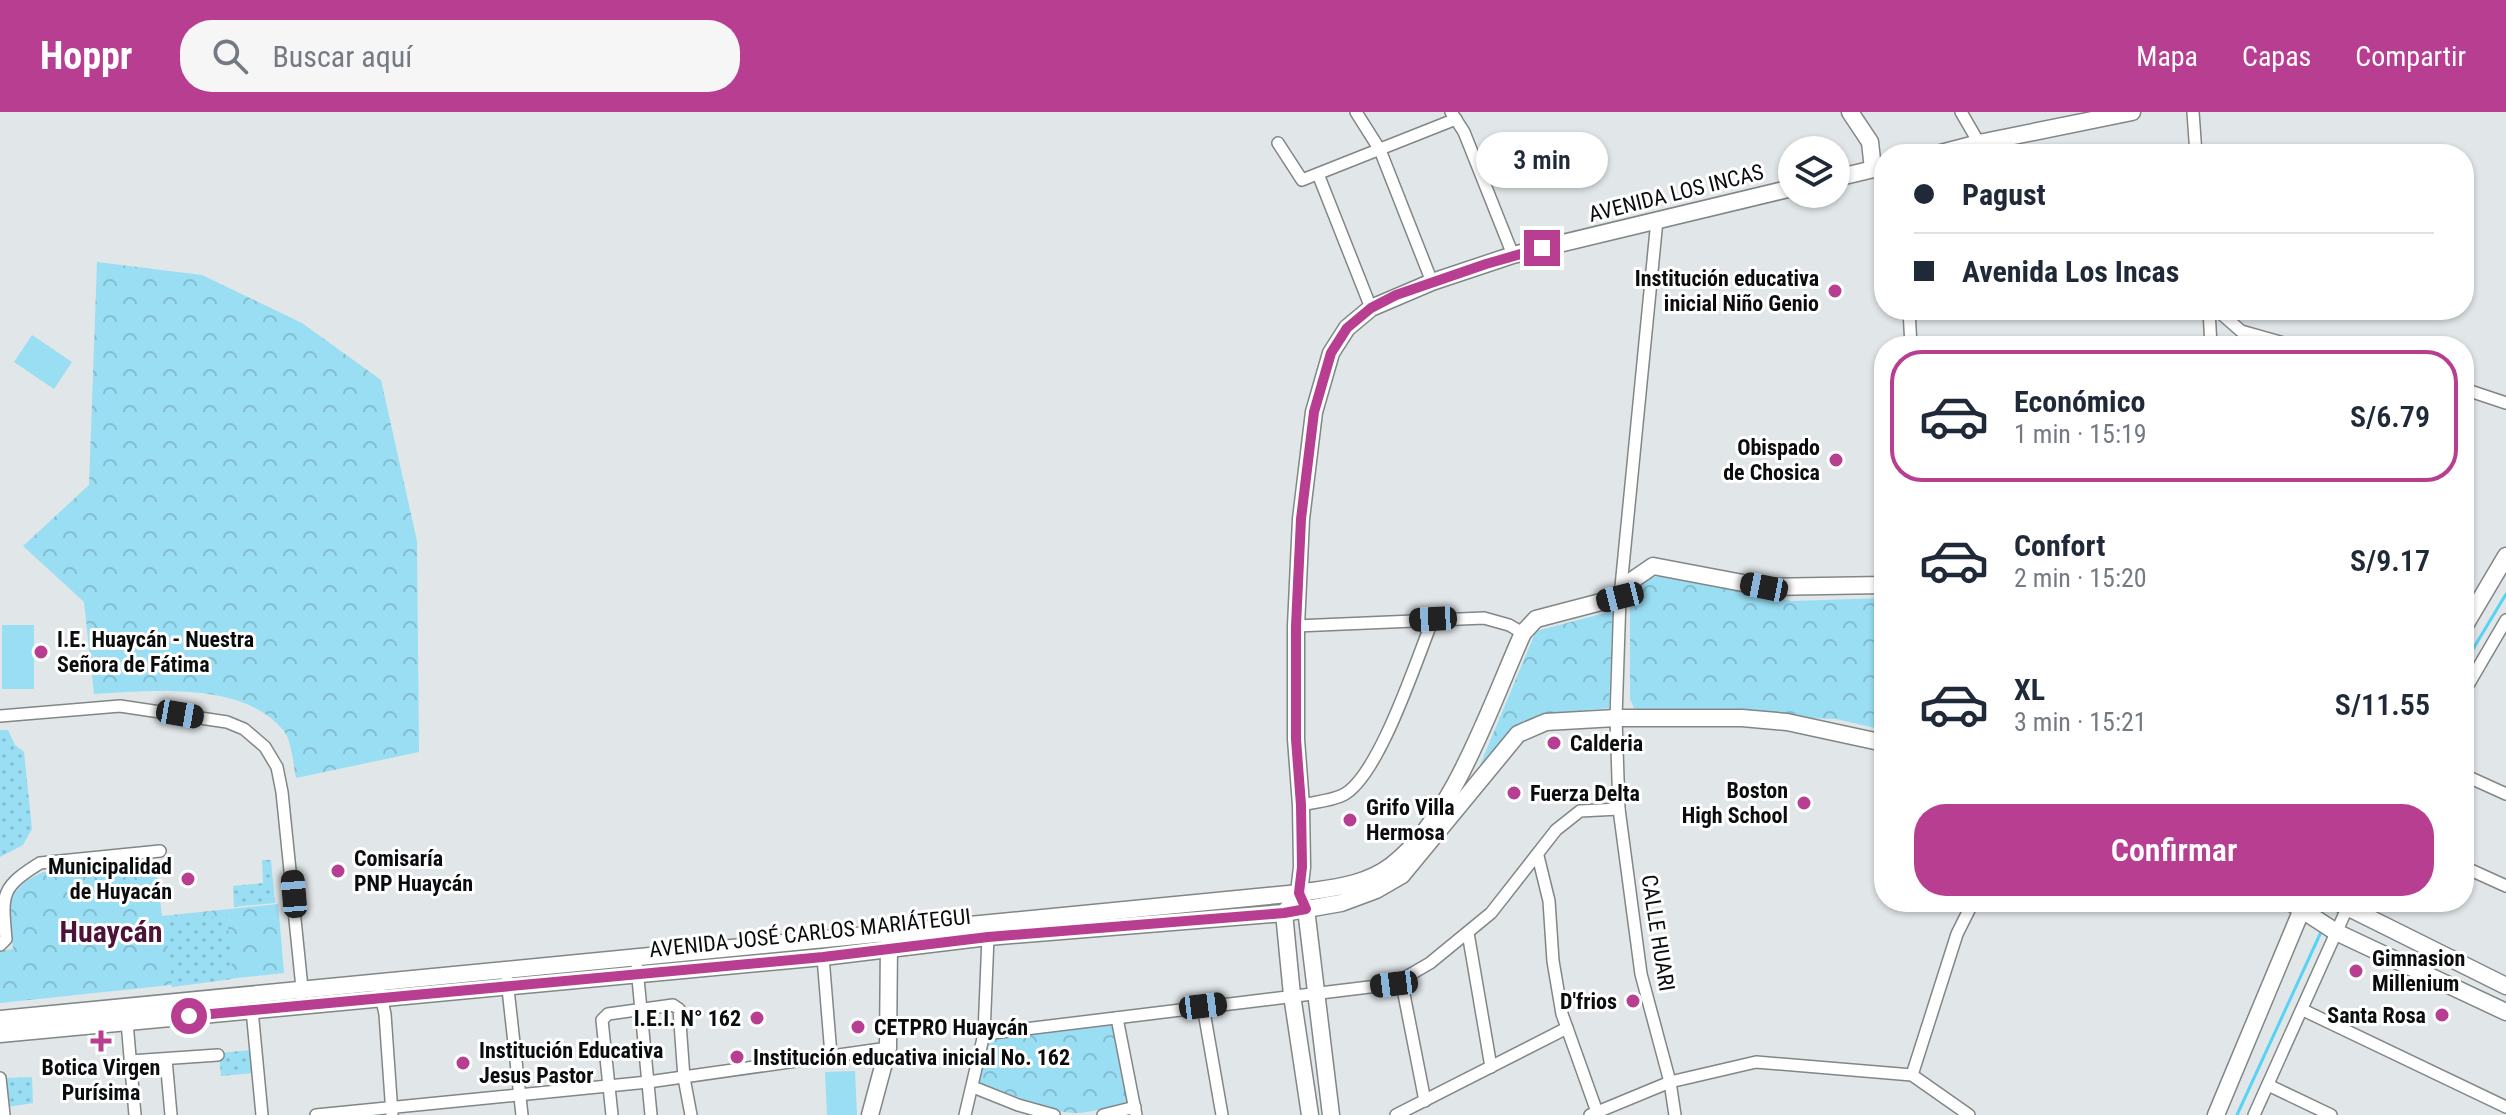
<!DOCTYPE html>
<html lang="es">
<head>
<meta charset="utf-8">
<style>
  body { margin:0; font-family:"Roboto Condensed",sans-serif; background:#f6f6f7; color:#1f2937; height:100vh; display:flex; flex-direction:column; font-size:30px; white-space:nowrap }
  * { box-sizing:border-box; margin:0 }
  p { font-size:26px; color:#747a83 }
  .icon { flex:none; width:44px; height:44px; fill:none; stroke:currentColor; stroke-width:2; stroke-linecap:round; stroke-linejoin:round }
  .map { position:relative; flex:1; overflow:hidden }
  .details { position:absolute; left:1874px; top:224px; width:600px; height:576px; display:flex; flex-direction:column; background:#fff; border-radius:32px; box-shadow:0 2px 6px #0004 }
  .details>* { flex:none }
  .banner { position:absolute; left:1874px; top:32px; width:600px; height:176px; border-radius:32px; box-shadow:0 2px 6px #0004; display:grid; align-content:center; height:176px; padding:0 40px; background:#fff }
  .fabs { position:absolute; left:1778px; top:24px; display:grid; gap:16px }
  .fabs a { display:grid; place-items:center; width:72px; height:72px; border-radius:50%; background:#fff; box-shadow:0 2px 6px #0004; font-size:40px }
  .end { position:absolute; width:36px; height:36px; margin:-18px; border:10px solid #b83e91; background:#fff; box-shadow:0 0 0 4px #fff }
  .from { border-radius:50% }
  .bubble { position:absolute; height:56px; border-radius:28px; background:#fff; box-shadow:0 2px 6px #0004; font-size:26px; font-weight:600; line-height:56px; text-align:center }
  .car { position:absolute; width:24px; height:48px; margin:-24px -12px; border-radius:10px; box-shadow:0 0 6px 2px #0007; background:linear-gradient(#222 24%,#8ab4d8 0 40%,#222 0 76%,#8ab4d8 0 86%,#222 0) }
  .banner b { display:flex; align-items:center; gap:28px; height:76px; font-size:30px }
  .banner b+b { border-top:2px solid #e0e1e3 }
  .banner i { width:20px; height:20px; background:#1f2937 }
  ul { padding:14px 0 0; list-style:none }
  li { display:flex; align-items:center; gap:24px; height:132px; margin:0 16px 12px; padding:0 24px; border:4px solid transparent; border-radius:32px }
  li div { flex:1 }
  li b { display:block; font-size:30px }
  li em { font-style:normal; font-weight:600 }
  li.active { border-color:#b83e91 }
  li>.icon { width:72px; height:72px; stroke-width:1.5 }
  .cta { display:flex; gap:16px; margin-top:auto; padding:16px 40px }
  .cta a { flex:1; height:92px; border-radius:32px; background:#b83e91; color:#fff; font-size:32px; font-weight:600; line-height:92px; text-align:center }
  header { display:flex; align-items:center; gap:48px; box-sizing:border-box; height:112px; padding:0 40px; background:#b83e91; color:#fff }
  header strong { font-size:38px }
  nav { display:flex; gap:44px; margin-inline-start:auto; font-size:28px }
  .search { width:560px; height:72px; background:#f6f6f7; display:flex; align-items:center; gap:20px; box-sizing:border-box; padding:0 28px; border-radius:32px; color:#747a83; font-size:30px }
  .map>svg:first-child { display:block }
  .park { fill:url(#park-crowns) }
  .garden { fill:url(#garden-dots) }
  .pitch { fill:#9adef4 }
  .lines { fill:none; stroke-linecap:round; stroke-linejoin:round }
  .stream { stroke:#58d2f5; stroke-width:3 }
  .street-casing { stroke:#818687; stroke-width:14 }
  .secondary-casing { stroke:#818687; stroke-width:19 }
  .street { stroke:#fff; stroke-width:11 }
  .secondary { stroke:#fff; stroke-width:16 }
  .route { stroke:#b83e91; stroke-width:10 }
  .poi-dot { fill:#b83e91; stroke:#fff; stroke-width:3 }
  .labels { text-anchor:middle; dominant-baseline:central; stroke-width:6; stroke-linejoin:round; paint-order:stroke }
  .street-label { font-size:22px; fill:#0b0c0d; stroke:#fff }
  .poi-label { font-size:22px; font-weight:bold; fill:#0b0c0d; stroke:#fff; text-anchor:start }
  .district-label { font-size:30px; font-weight:bold; fill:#4c123a; stroke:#fff }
</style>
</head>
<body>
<header>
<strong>Hoppr</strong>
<div class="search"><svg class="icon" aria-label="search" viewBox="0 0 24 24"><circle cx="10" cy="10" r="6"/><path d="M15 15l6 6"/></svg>Buscar aquí</div>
<nav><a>Mapa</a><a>Capas</a><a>Compartir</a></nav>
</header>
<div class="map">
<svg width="2506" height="1003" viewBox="0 0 2506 1003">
  <defs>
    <pattern id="park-crowns" width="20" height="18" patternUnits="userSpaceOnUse" patternTransform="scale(2)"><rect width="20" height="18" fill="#9adef4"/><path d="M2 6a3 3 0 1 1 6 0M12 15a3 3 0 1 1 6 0" fill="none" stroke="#83bdd0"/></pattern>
    <pattern id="garden-dots" width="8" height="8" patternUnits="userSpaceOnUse" patternTransform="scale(2)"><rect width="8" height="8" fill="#9adef4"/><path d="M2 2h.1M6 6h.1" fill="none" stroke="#83bdd0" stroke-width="1.8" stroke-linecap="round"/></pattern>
  </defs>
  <rect width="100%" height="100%" fill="#e1e6e8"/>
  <!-- park -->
  <g class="park">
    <path d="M 97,150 L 202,163 L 302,211 L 381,268 L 417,429 L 419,640 L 296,666 C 293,652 292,628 283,618 C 243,569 151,579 94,582 L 84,490 L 23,434 L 89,373 Z"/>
    <path d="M 1659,464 L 1792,489 L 1884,486 L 1884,618 L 1836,607 L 1640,599 L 1634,596 L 1630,587 L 1630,484 C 1634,472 1647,466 1659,464 Z"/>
    <path d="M 1613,499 L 1609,596 L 1540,602 L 1527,610 L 1478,658 L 1536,519 Z"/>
    <path d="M 155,747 L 162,804 L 278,792 L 284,861 L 0,891 L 0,839 L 13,837 L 9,792 L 13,782 L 26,769 L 43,760 Z"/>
    <path d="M 1114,909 L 1129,989 C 1111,994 1093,1001 1074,1001 C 1040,999 1007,985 977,972 L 987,924 Z"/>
  </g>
  <!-- garden -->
  <g class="garden">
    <path d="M 0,618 L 8,618 L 15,633 L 24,640 L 32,717 L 23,733 L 0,745 Z"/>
    <path d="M 262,748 L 271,748 L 275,791 L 234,795 L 233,774 L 263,771 Z"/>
    <path d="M 227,804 L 233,867 L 172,875 L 165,809 Z"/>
    <path d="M 252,938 L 254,961 L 221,964 L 219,941 Z"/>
    <path d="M 32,965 L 33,991 L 8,995 L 6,966 Z"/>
  </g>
  <!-- pitch -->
  <g class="pitch">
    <path d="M 32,223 L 72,250 L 54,277 L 14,250 Z"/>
    <rect x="2" y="513" width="32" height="64"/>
    <path d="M 855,959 L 857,1003 L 827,1003 L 825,960 Z"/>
  </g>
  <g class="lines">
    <!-- stream -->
    <g class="stream">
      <path d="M 2464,552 L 2506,482"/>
      <path d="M 2237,1003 L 2321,820"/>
    </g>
    <!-- street casing -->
    <g class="street-casing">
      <g id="street">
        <path d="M 1356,0 L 1380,38 L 1432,170"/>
        <path d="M 1451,0 L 1464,20 L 1513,143"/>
        <path d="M 1961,0 L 1979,31"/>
        <path d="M 2193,0 L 2196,42"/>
        <path d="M 1278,31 L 1302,68 L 1456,7"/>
        <path d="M 1318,62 L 1371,196"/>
        <path d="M 1657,108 L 1620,485 L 1616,606 L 1619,697 L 1641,862 L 1670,970 L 1675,1003"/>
        <path d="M 1909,198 L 1911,234"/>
        <path d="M 2209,198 L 2211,234"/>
        <path d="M 2217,198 L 2241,219 L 2294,234"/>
        <path d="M 2464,277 L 2506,291"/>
        <path d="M 1296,514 L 1484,506 L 1509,513 L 1523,521"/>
        <path d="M 2464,580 L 2506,508"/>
        <path d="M 0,604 L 120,594 L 227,610 L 244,617 L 265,635 L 277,655 L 282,680 L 302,876 L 301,882"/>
        <path d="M 2464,663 L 2506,682"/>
        <path d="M 1301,693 C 1314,690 1331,689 1343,683 C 1379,665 1417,546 1433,507"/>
        <path d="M 1538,744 L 1549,789 L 1553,849 L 1562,902 L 1597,1000"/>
        <path d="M 2464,755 L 2506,774"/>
        <path d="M 1468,821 L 1491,955"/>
        <path d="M 0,833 L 6,827 C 2,782 0,776 40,751 L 160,739"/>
        <path d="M 823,845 L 831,943"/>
        <path d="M 637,856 L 651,1003"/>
        <path d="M 1401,867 L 1425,989"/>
        <path d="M 507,868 L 522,1003"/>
        <path d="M 380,880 L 385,902 L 392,1002"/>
        <path d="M 1203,894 L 1222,1003"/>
        <path d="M 252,898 L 262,1003"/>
        <path d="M 2303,898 L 2506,995"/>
        <path d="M 1117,906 L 1136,1003"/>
        <path d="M 127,910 L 135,1003"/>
        <path d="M 984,922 L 1394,872 L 1430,851 L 1491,801 L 1556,718 L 1580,699 L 1619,697"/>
        <path d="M 166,947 L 171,1003"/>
        <path d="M 130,949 L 218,943"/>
        <path d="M 1912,963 L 1957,822 L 1973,790"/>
        <path d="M 0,966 L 4,1003"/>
        <path d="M 2268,973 L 2331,1003"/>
        <path d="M 973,975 L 1018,993 L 1054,1003"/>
        <path d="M 316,1003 L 648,970 L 888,936"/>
        <path d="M 612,1003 L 602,908 L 608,902 L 673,893 L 679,897 L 684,966 L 691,1003"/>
        <path d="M 965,1003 L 984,922 L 988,825"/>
        <path d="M 1103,1003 L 1135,995"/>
        <path d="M 1396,1003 L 1567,916"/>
        <path d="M 1590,1003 L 1670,970 L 1756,950 L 1912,963 L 1969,1003"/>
        <path d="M 2254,1003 L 2349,792"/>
      </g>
    </g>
    <!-- secondary casing -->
    <g class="secondary-casing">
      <g id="secondary">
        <path d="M 1850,0 L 1870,30 L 1873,57"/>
        <path d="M 1937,42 L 1979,31 L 2132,0"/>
        <path d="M 1836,66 L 1882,55"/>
        <path d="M 2464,515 L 2506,444"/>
        <path d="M 2290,790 L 2336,820 L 2506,900"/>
        <path d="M 2337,790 L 2506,874"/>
        <path d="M 1289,795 L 1284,801 L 1292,883 L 1310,1003"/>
        <path d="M 0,907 L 1299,781 C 1331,776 1365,774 1392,753 C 1454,705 1491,592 1523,521 L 1536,507 L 1620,485 L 1634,467 L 1653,454 L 1764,475 L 1884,473"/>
        <path d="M 0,922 L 823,845 L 988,825 L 1284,801 L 1341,791 L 1376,778 L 1402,763 L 1518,622 L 1546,610 L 1616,606 L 1742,606 L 1787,610 L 1884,631"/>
        <path d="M 870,1003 L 888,936 L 889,830"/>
        <path d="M 1331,1003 L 1306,797 L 1299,781 L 1302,755 L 1301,693 L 1296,627 L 1296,514 L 1301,407 L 1314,300 L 1331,241 L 1347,216 L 1371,196 L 1432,170 L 1513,143 L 1792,76"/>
        <path d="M 2216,1003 L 2305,790"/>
      </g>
    </g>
    <!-- street -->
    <use href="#street" class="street"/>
    <!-- secondary -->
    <use href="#secondary" class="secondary"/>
  </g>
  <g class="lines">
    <!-- route -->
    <path class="route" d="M 189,904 L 823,845 L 988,825 L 1284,801 L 1306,797 L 1299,781 L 1302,755 L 1301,693 L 1296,627 L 1296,514 L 1301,407 L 1314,300 L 1331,241 L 1347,216 L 1371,196 L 1396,183 L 1486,152 L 1542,136"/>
  </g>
  <!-- markers -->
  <g class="poi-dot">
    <circle cx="1835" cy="179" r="8"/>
    <circle cx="1836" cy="348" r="8"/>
    <circle cx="41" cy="540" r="8"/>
    <circle cx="1554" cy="631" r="8"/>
    <circle cx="1514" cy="681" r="8"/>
    <circle cx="1804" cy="691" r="8"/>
    <circle cx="1350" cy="708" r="8"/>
    <circle cx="338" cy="759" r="8"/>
    <circle cx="188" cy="767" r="8"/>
    <circle cx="2356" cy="859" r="8"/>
    <circle cx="1633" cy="889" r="8"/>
    <circle cx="2442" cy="903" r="8"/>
    <circle cx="757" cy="906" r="8"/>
    <circle cx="858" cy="915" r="8"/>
    <path d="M97 917h8v8h8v8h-8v8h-8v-8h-8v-8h8z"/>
    <circle cx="737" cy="945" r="8"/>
    <circle cx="463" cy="951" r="8"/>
  </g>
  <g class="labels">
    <!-- street labels -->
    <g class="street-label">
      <text transform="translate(1676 81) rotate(-14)">AVENIDA LOS INCAS</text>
      <text transform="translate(810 821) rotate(-6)">AVENIDA JOSÉ CARLOS MARIÁTEGUI</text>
      <text transform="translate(1658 821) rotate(81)">CALLE HUARI</text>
    </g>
    <!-- poi labels -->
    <g class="poi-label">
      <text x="1819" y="166" text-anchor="end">Institución educativa<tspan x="1819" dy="25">inicial Niño Genio</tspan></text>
      <text x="1820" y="335" text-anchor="end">Obispado<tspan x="1820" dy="25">de Chosica</tspan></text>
      <text x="57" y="527">I.E. Huaycán - Nuestra<tspan x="57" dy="25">Señora de Fátima</tspan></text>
      <text x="1570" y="631">Calderia</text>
      <text x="1788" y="678" text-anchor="end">Boston<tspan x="1788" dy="25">High School</tspan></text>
      <text x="1530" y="681">Fuerza Delta</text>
      <text x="1366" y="695">Grifo Villa<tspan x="1366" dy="25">Hermosa</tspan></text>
      <text x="354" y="746">Comisaría<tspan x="354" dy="25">PNP Huaycán</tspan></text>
      <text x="172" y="754" text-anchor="end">Municipalidad<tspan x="172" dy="25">de Huyacán</tspan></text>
      <text x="2372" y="846">Gimnasion<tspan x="2372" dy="25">Millenium</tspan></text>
      <text x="1617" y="889" text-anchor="end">D'frios</text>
      <text x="2426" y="903" text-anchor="end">Santa Rosa</text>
      <text x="741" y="906" text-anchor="end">I.E.I. N° 162</text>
      <text x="874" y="915">CETPRO Huaycán</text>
      <text x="479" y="938">Institución Educativa<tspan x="479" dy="25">Jesus Pastor</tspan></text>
      <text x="753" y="945">Institución educativa inicial No. 162</text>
      <text x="101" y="955" text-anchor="middle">Botica Virgen<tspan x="101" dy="25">Purísima</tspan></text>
    </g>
    <!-- district labels -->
    <g class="district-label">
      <text x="111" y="819">Huaycán</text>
    </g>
  </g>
</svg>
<div class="fabs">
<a><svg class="icon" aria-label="layers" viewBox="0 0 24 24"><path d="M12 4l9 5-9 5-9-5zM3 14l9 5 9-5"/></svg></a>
</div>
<i class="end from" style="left:189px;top:904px"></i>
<i class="end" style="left:1542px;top:136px"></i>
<div class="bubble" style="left:1476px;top:20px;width:132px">3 min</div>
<i class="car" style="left:1764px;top:475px;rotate:281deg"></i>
<i class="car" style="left:1620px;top:485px;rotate:256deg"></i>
<i class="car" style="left:1433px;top:507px;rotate:267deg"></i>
<i class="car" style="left:180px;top:602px;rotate:100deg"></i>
<i class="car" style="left:294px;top:782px;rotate:355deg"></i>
<i class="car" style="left:1394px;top:872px;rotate:263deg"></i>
<i class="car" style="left:1203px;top:894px;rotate:83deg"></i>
<div class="banner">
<b><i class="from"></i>Pagust</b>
<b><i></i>Avenida Los Incas</b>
</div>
<section class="details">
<ul>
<li class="active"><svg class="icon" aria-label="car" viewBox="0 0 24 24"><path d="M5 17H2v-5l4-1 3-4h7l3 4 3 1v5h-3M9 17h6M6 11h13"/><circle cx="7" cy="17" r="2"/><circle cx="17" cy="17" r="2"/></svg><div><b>Económico</b><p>1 min · 15:19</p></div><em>S/6.79</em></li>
<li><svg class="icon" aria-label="car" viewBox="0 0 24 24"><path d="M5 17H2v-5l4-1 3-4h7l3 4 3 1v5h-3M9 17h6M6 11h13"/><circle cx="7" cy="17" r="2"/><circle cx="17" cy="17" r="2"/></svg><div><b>Confort</b><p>2 min · 15:20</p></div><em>S/9.17</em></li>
<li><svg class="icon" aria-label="car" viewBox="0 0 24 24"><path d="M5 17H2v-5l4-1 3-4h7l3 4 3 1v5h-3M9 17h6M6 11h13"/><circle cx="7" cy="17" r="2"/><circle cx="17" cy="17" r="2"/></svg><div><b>XL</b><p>3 min · 15:21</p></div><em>S/11.55</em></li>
</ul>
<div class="cta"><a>Confirmar</a></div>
</section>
</div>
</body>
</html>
